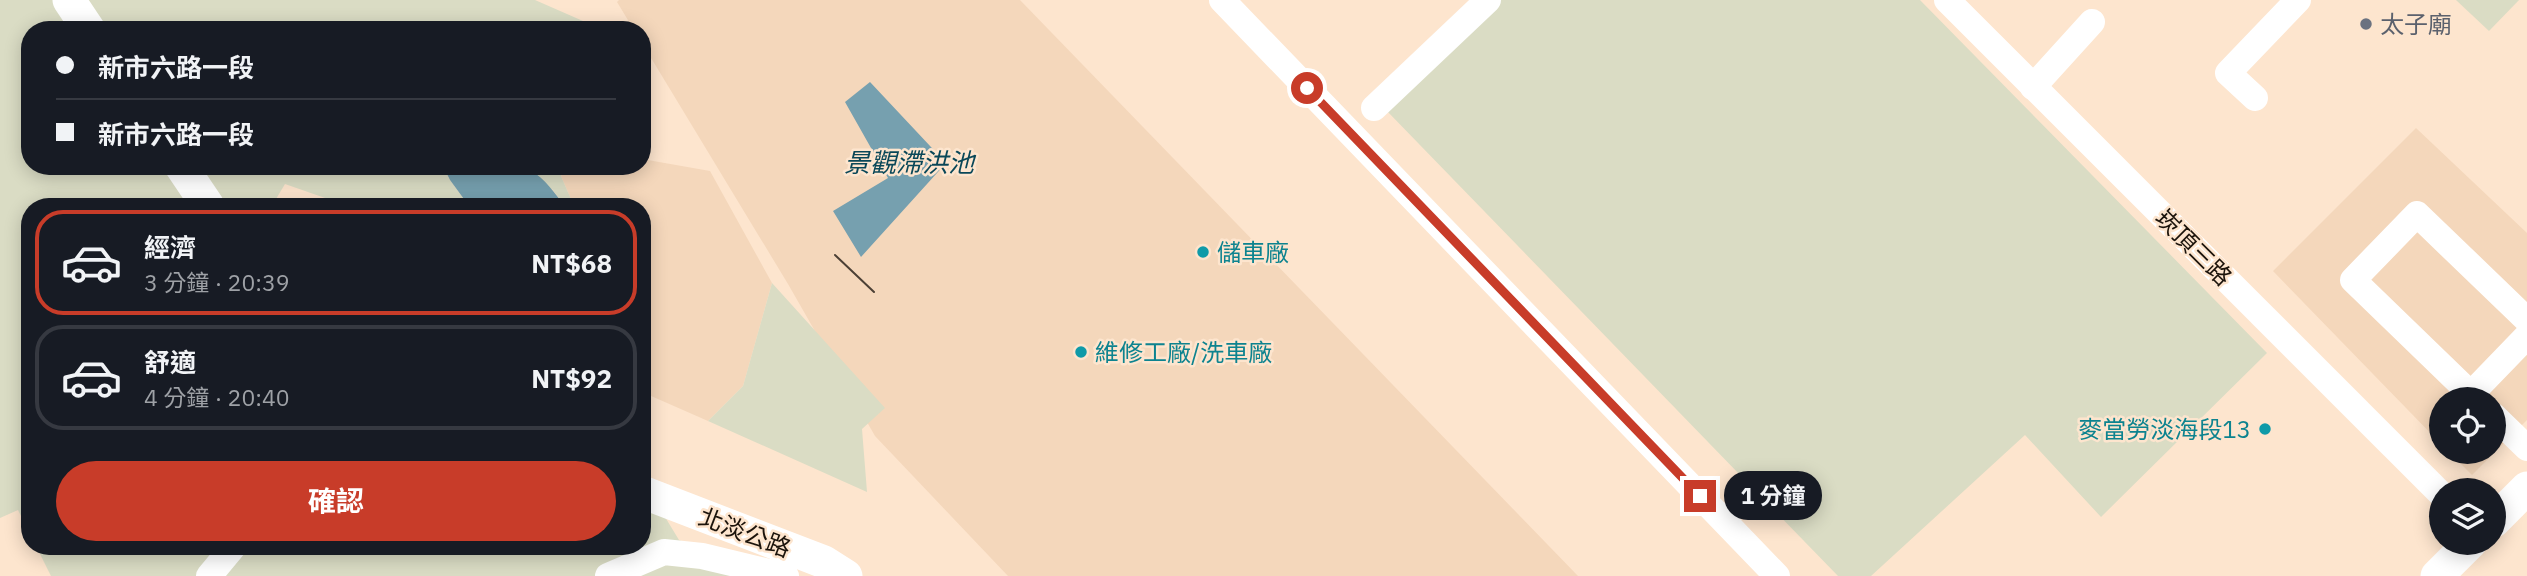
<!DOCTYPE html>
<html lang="zh-TW">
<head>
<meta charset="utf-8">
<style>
  body { margin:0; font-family:"IBM Plex Sans","Noto Sans TC",sans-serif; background:#242831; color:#f1f3f6; height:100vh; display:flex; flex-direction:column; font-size:26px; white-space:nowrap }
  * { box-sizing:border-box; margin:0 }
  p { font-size:23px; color:#9ea1a6 }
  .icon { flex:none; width:38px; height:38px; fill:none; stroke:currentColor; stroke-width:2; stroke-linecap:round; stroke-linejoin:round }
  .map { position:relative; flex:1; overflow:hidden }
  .drawer { position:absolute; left:21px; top:198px; width:630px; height:357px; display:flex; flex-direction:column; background:#171b24; border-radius:28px; box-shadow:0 4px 18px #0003 }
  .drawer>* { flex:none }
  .guide { position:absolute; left:21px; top:21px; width:630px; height:154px; border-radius:28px; box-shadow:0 4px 18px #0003; display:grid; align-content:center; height:154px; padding:0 35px; background:#171b24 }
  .buttons { position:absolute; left:2429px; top:387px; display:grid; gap:14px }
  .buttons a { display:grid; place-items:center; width:77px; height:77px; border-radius:50%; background:#171b24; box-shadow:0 4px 18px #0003; font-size:35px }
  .end { position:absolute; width:32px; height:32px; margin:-16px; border:9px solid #c83c29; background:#fff; box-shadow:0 0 0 4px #fff }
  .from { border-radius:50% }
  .bubble { position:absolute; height:49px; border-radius:24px; background:#171b24; box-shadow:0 4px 18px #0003; font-size:23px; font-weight:700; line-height:49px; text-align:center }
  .guide b { display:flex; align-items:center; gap:24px; height:66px; font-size:26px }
  .guide b+b { border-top:2px solid #363941 }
  .guide i { width:18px; height:18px; background:#f1f3f6 }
  ul { padding:12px 0 0; list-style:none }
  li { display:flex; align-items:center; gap:21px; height:105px; margin:0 14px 10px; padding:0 21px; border:4px solid #363941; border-radius:28px }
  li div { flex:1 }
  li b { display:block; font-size:26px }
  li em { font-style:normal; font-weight:700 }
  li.selected { border-color:#c83c29 }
  li>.icon { width:63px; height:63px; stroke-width:1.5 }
  .button { display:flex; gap:14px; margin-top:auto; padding:14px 35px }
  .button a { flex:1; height:80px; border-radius:42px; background:#c83c29; color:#fff; font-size:28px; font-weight:700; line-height:80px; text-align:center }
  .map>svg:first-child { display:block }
  .built { fill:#f4d7bb }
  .green { fill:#dadcc4 }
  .water { fill:#76a0af }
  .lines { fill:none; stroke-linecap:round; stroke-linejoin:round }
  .minor { stroke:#fff; stroke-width:26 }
  .major { stroke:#fff; stroke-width:33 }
  .tram { stroke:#4c4035; stroke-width:2 }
  .route { stroke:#c83c29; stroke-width:9 }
  .worship-dot { fill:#6b7280; stroke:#fde5ce; stroke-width:2.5 }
  .culture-dot { fill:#0f9aa8; stroke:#fde5ce; stroke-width:2.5 }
  .labels { text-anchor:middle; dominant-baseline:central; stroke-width:5; stroke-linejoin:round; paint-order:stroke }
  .worship-label { font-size:24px; fill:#5b616d; stroke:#fde5ce; text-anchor:start }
  .street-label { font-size:24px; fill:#1b130b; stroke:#fde5ce }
  .culture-label { font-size:24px; fill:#0d838f; stroke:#fde5ce; text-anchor:start }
  .water-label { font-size:26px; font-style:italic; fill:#0a4758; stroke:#fde5ce }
</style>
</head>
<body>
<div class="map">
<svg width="2527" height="576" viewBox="0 0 2527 576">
  <rect width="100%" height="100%" fill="#fde5ce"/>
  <!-- built -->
  <g class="built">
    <path d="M 619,0 L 1020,0 L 1578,576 L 1008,576 L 875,436 L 788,284 L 642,43 L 642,30 L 634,30 L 617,2 Z"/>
    <path d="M 2416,128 L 2527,233 L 2527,420 L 2472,475 L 2449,452 L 2494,452 L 2494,399 L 2441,399 L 2441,444 L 2273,271 Z"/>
    <path d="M 642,159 L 710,171 L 772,283 L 743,386 L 708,421 L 642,392 L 642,206 L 574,206 L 561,176 L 566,166 L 642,166 Z"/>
  </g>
  <!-- green -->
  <g class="green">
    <path d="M 0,0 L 535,0 L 583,21 L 582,30 L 30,30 L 30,166 L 443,166 L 450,180 L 469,206 L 348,206 L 285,184 L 273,204 L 275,206 L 30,206 L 30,534 L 18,510 L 0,518 Z"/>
    <path d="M 1501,0 L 1920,0 L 2267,353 L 2101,517 L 2025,435 L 1871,576 L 1838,576 L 1386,110 Z"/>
    <path d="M 2456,0 L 2519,0 L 2489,31 Z"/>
    <path d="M 444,166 L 566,166 L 561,176 L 574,206 L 565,206 L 552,189 Z"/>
    <path d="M 772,283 L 885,408 L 862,429 L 867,492 L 708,421 L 743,386 Z"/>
    <path d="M 642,479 L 679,540 L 762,576 L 51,576 L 36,546 L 642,546 Z"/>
  </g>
  <!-- water -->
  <g class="water">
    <path d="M 870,82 L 946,163 L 861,257 L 833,211 L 888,178 L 845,102 Z"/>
    <path d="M 443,166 C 464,166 514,162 531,171 C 545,178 555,194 565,206 L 469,206 L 450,180 Z"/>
  </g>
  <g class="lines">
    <!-- minor -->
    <g class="minor">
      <path d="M 1222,0 L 1777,576"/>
      <path d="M 1947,0 L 2441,494"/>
      <path d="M 2033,87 L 2092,22"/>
      <path d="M 2255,98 L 2228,73 L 2298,0"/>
      <path d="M 1374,108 L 1488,0"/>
      <path d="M 2471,394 L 2527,336"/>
      <path d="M 2476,399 L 2353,280 L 2417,214 L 2527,320"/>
      <path d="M 2494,416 L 2527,448"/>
      <path d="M 209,576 L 234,546"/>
      <path d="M 608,576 L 664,552 L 702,556 L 786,576"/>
    </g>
    <!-- major -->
    <g class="major">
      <path d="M 69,0 L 89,30"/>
      <path d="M 181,166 L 208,206"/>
      <path d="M 642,492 L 824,562 L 846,576"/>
      <path d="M 2494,521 L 2527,488"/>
      <path d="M 2437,576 L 2471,542"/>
    </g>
    <!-- tram -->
    <path class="tram" d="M 835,255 L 874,292"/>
  </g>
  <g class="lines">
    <!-- route -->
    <path class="route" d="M 1307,88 L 1700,496"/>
  </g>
  <!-- markers -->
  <circle class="worship-dot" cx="2366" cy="24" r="7"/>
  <g class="culture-dot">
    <circle cx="1203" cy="252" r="7"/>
    <circle cx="1081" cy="352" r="7"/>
    <circle cx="2265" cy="429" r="7"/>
  </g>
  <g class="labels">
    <!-- worship labels -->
    <g class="worship-label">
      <text x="2380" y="24">太子廟</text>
    </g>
    <!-- street labels -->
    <g class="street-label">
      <text transform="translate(2194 247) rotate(45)">崁頂三路</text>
      <text transform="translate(745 532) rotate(21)">北淡公路</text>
    </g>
    <!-- culture labels -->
    <g class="culture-label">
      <text x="1217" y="252">儲車廠</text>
      <text x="1095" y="352">維修工廠/洗車廠</text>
      <text x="2251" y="429" text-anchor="end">麥當勞淡海段13</text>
    </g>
    <!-- water labels -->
    <g class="water-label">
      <text x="909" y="162">景觀滯洪池</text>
    </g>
  </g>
</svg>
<div class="buttons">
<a><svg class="icon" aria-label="locate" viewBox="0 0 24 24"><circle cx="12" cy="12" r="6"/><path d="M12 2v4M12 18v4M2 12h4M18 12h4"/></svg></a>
<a><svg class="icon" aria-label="layers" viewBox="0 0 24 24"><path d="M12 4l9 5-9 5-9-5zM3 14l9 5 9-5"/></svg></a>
</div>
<i class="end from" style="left:1307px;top:88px"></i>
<i class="end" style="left:1700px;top:496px"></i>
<div class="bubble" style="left:1724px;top:471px;width:98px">1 分鐘</div>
<div class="guide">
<b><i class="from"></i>新市六路一段</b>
<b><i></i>新市六路一段</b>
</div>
<section class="drawer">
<ul>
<li class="selected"><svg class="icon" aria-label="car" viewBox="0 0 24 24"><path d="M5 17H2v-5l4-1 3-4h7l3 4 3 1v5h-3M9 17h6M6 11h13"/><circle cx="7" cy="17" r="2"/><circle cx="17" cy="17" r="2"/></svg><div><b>經濟</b><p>3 分鐘 · 20:39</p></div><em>NT$68</em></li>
<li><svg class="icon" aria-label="car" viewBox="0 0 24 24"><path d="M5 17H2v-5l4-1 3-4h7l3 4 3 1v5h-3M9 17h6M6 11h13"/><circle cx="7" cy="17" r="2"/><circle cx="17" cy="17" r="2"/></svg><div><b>舒適</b><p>4 分鐘 · 20:40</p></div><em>NT$92</em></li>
</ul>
<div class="button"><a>確認</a></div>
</section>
</div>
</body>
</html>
